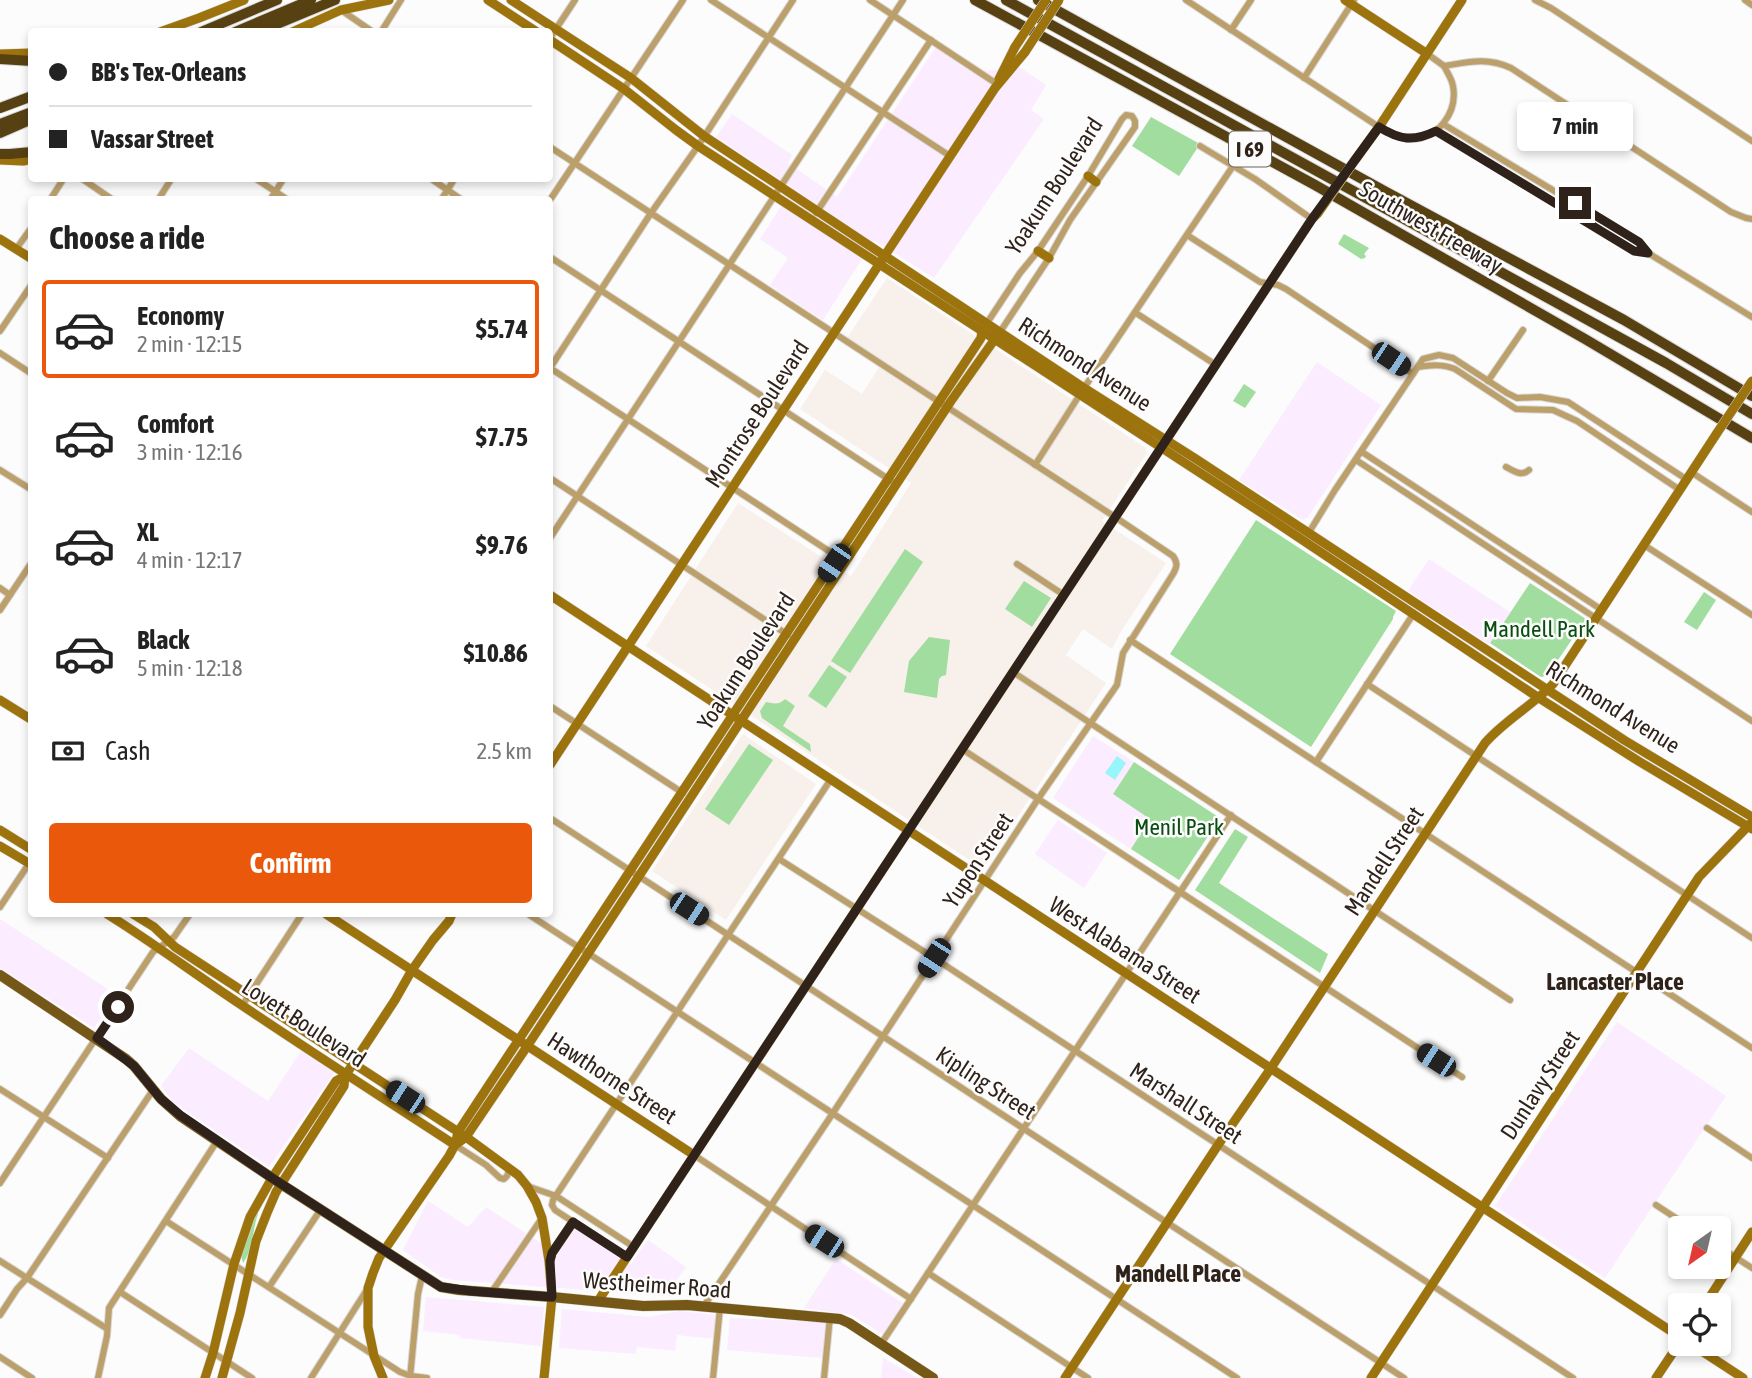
<!DOCTYPE html>
<html lang="en">
<head>
<meta charset="utf-8">
<style>
  body { margin:0; font-family:"Asap Condensed",sans-serif; background:#f2f2f2; color:#222; height:100vh; display:flex; flex-direction:column; font-size:26px; white-space:nowrap }
  * { box-sizing:border-box; margin:0 }
  p { font-size:23px; color:#767676 }
  .icon { flex:none; width:38px; height:38px; fill:none; stroke:currentColor; stroke-width:2; stroke-linecap:round; stroke-linejoin:round }
  .map { position:relative; flex:1; overflow:hidden }
  .panel { position:absolute; left:28px; top:196px; width:525px; height:721px; display:flex; flex-direction:column; background:#fff; border-radius:7px; box-shadow:0 4px 10px #0003 }
  .panel>* { flex:none }
  .top-card { position:absolute; left:28px; top:28px; width:525px; height:154px; border-radius:7px; box-shadow:0 4px 10px #0003; display:grid; align-content:center; height:154px; padding:0 21px; background:#fff }
  .needle { width:46px; rotate:214deg }
  .tools { position:absolute; left:1668px; top:1216px; display:grid; gap:14px }
  .tools a { display:grid; place-items:center; width:63px; height:63px; border-radius:7px; background:#fff; box-shadow:0 4px 10px #0003; font-size:35px }
  .end { position:absolute; width:32px; height:32px; margin:-16px; border:9px solid #2f221a; background:#fff; box-shadow:0 0 0 4px #fff }
  .from { border-radius:50% }
  .bubble { position:absolute; height:49px; border-radius:7px; background:#fff; box-shadow:0 4px 10px #0003; font-size:23px; font-weight:700; line-height:49px; text-align:center }
  .car { position:absolute; width:21px; height:42px; margin:-21px -10px; border-radius:9px; box-shadow:0 0 5px 2px #0007; background:linear-gradient(#222 24%,#8ab4d8 0 40%,#222 0 76%,#8ab4d8 0 86%,#222 0) }
  .top-card b { display:flex; align-items:center; gap:24px; height:66px; font-size:26px }
  .top-card b+b { border-top:2px solid #e0e0e0 }
  .top-card i { width:18px; height:18px; background:#222 }
  ul { padding:0; list-style:none }
  li { display:flex; align-items:center; gap:21px; height:98px; margin:0 14px 10px; padding:0 7px; border:4px solid transparent; border-radius:7px }
  li div { flex:1 }
  li b { display:block; font-size:26px }
  li em { font-style:normal; font-weight:700 }
  li.selected { border-color:#ea580c }
  li>.icon { width:63px; height:63px; stroke-width:1.5 }
  h2 { padding:0 21px; font-size:32px; line-height:84px }
  .pay { display:flex; align-items:center; gap:18px; height:77px; padding:0 21px; font-size:26px }
  .pay p { margin-inline-start:auto }
  .primary-button { display:flex; gap:14px; margin-top:auto; padding:14px 21px }
  .primary-button a { flex:1; height:80px; border-radius:7px; background:#ea580c; color:#fff; font-size:28px; font-weight:700; line-height:80px; text-align:center }
  .map>svg:first-child { display:block }
  .commercial { fill:#fbecff }
  .built { fill:#f8f0eb }
  .green { fill:#a1dd9f }
  .water { fill:#98f5fa }
  .lines { fill:none; stroke-linecap:round; stroke-linejoin:round }
  .street-casing { stroke:#dbd9d8; stroke-width:8 }
  .secondary-casing { stroke:#dbd9d8; stroke-width:10 }
  .primary-casing { stroke:#dbd9d8; stroke-width:11 }
  .highway-casing { stroke:#dbd9d8; stroke-width:12 }
  .street { stroke:#bca06c; stroke-width:6 }
  .secondary { stroke:#9c730d; stroke-width:9 }
  .primary { stroke:#755818; stroke-width:10 }
  .highway { stroke:#574113; stroke-width:10 }
  .secondary-bridge-casing { stroke:#dbd9d8; stroke-width:10; stroke-linecap:butt }
  .secondary-bridge { stroke:#9c730d; stroke-width:9 }
  .route { stroke:#2f221a; stroke-width:9 }
  .labels { text-anchor:middle; dominant-baseline:central; stroke-width:5; stroke-linejoin:round; paint-order:stroke }
  .shield { fill:#fcfcfc; stroke:#6c635e; stroke-width:2 }
  .shield-label { font-size:21px; font-weight:bold; fill:#2f221a }
  .street-label { font-size:23px; fill:#2f221a; stroke:#fcfcfc }
  .park-label { font-size:23px; fill:#0a4d10; stroke:#fcfcfc }
  .neighbourhood-label { font-size:24px; font-weight:bold; fill:#2f221a; stroke:#fcfcfc }
</style>
</head>
<body>
<div class="map">
<svg width="1752" height="1378" viewBox="0 0 1752 1378">
  <rect width="100%" height="100%" fill="#fcfcfc"/>
  <!-- commercial -->
  <g class="commercial">
    <path d="M 939,42 L 986,71 L 1019,67 L 1046,85 L 1031,110 L 1044,119 L 934,278 L 874,240 L 823,320 L 770,285 L 788,258 L 760,239 L 793,188 L 716,137 L 732,114 L 792,155 L 788,163 L 837,197 Z"/>
    <path d="M 1317,362 L 1381,405 L 1308,517 L 1303,520 L 1239,480 Z"/>
    <path d="M 1429,559 L 1510,612 L 1489,644 L 1408,591 Z"/>
    <path d="M 1093,736 L 1134,762 L 1113,794 L 1151,819 L 1131,849 L 1053,798 Z"/>
    <path d="M 1058,820 L 1107,853 L 1084,888 L 1035,854 Z"/>
    <path d="M 0,919 L 117,995 L 94,1028 L 0,968 Z"/>
    <path d="M 1617,1022 L 1726,1096 L 1605,1278 L 1495,1206 Z"/>
    <path d="M 189,1048 L 268,1101 L 301,1051 L 334,1073 L 269,1167 L 173,1102 L 161,1086 Z"/>
    <path d="M 428,1201 L 468,1227 L 486,1207 L 556,1253 L 574,1228 L 631,1264 L 648,1240 L 686,1267 L 666,1296 L 452,1280 L 441,1277 L 403,1250 Z"/>
    <path d="M 836,1259 L 904,1304 L 884,1335 L 852,1315 L 804,1308 Z"/>
    <path d="M 426,1297 L 544,1307 L 541,1346 L 460,1338 L 460,1335 L 423,1331 Z"/>
    <path d="M 562,1309 L 649,1317 L 679,1311 L 717,1315 L 715,1339 L 677,1335 L 675,1351 L 637,1347 L 636,1354 L 559,1348 Z"/>
    <path d="M 730,1318 L 827,1322 L 822,1358 L 727,1350 Z"/>
    <path d="M 883,1358 L 917,1378 L 881,1378 Z"/>
  </g>
  <!-- built -->
  <g class="built">
    <path d="M 887,278 L 1146,448 L 1147,453 L 1102,521 L 1166,563 L 1120,633 L 1112,649 L 1083,629 L 1066,655 L 1106,683 L 983,869 L 646,646 L 738,503 L 851,576 L 911,483 L 800,409 L 825,370 L 862,394 L 879,367 L 843,344 Z"/>
    <path d="M 743,734 L 816,784 L 726,920 L 652,871 Z"/>
  </g>
  <!-- green -->
  <g class="green">
    <path d="M 1151,117 L 1200,144 L 1179,176 L 1132,146 Z"/>
    <path d="M 1344,234 L 1369,248 L 1364,254 L 1366,256 L 1365,258 L 1361,259 L 1338,244 Z"/>
    <path d="M 1244,384 L 1256,392 L 1245,408 L 1233,401 Z"/>
    <path d="M 1256,520 L 1396,611 L 1393,617 L 1393,619 L 1311,747 L 1170,654 Z"/>
    <path d="M 905,549 L 923,562 L 850,673 L 831,661 Z"/>
    <path d="M 1024,581 L 1051,598 L 1032,627 L 1005,609 Z"/>
    <path d="M 1530,583 L 1586,619 L 1547,676 L 1541,677 L 1490,643 Z"/>
    <path d="M 1704,592 L 1716,600 L 1697,630 L 1684,622 Z"/>
    <path d="M 929,637 L 950,640 L 946,675 L 942,676 L 939,679 L 937,698 L 904,692 L 909,661 Z"/>
    <path d="M 829,665 L 847,677 L 826,708 L 808,696 Z"/>
    <path d="M 785,699 L 795,706 L 783,726 L 810,744 L 811,752 L 762,718 L 760,711 L 766,702 C 773,703 778,706 785,699 Z"/>
    <path d="M 749,744 L 773,760 L 729,825 L 705,809 Z"/>
    <path d="M 1134,762 L 1220,818 L 1179,880 L 1131,849 L 1150,819 L 1113,794 Z"/>
    <path d="M 1235,829 L 1248,837 L 1219,883 L 1328,954 L 1320,973 L 1195,890 Z"/>
    <path d="M 256,1213 L 258,1214 C 252,1230 254,1249 243,1263 L 241,1256 Z"/>
  </g>
  <!-- water -->
  <path class="water" d="M 1117,756 L 1126,763 L 1115,780 L 1105,773 Z"/>
  <g class="lines">
    <!-- street casing -->
    <g class="street-casing">
      <g id="street">
        <path d="M 711,0 L 950,156"/>
        <path d="M 870,0 L 997,84"/>
        <path d="M 1186,0 L 1379,127 C 1388,132 1398,138 1410,139 C 1437,140 1458,113 1453,86 C 1452,79 1447,72 1444,66"/>
        <path d="M 1535,0 L 1551,8 L 1752,141"/>
        <path d="M 1745,0 L 1752,5"/>
        <path d="M 341,10 L 373,32"/>
        <path d="M 1231,30 L 1251,0"/>
        <path d="M 381,32 L 401,0"/>
        <path d="M 550,38 L 575,0"/>
        <path d="M 1426,53 L 1444,66 C 1469,62 1487,57 1511,68 L 1731,212 L 1746,218 L 1752,219"/>
        <path d="M 1304,78 L 1354,0"/>
        <path d="M 1443,124 L 1639,242 L 1648,253"/>
        <path d="M 1436,132 L 1635,251 L 1648,253 L 1752,317"/>
        <path d="M 1200,146 L 1255,179 L 1312,219"/>
        <path d="M 550,147 L 1115,517 L 1173,556 C 1178,563 1177,567 1173,574 L 1123,653 L 1117,685 L 1038,799 L 829,1119 L 704,1306"/>
        <path d="M 81,178 L 113,200"/>
        <path d="M 255,178 L 288,200"/>
        <path d="M 430,178 L 462,200"/>
        <path d="M 50,200 L 64,178"/>
        <path d="M 158,200 L 172,178"/>
        <path d="M 270,200 L 284,178"/>
        <path d="M 441,200 L 455,178"/>
        <path d="M 550,200 L 683,0"/>
        <path d="M 816,213 L 931,40"/>
        <path d="M 1187,235 L 1260,282 L 1278,285 L 1286,289 L 1413,374"/>
        <path d="M 16,249 L 32,227"/>
        <path d="M 550,257 L 896,484"/>
        <path d="M 1136,313 L 1216,365"/>
        <path d="M 987,323 L 1020,273 L 1038,251 L 1088,176 L 1122,119 L 1126,115 L 1132,116 L 1135,121 L 1135,127 L 1070,220 L 1049,258 L 1000,332"/>
        <path d="M 0,331 L 32,284"/>
        <path d="M 0,353 L 32,374"/>
        <path d="M 1418,367 C 1431,365 1443,364 1455,369 L 1516,409 L 1553,410 L 1577,421 L 1680,490"/>
        <path d="M 550,368 L 651,213 L 698,146 L 793,0"/>
        <path d="M 550,368 L 841,559"/>
        <path d="M 1488,381 L 1523,330"/>
        <path d="M 1362,452 L 1602,610"/>
        <path d="M 1356,460 L 1752,721"/>
        <path d="M 1035,465 L 1084,388 L 1233,166"/>
        <path d="M 1506,467 C 1514,471 1521,477 1529,470"/>
        <path d="M 0,470 L 32,490"/>
        <path d="M 1691,472 L 1752,512"/>
        <path d="M 550,478 L 788,635"/>
        <path d="M 1308,534 L 1335,490 L 1423,359 L 1439,355 L 1453,358 L 1507,393 L 1517,398 L 1540,397 L 1568,402 L 1686,479"/>
        <path d="M 550,538 L 903,0"/>
        <path d="M 1644,545 L 1752,615"/>
        <path d="M 1017,564 L 1064,595"/>
        <path d="M 0,588 L 10,595"/>
        <path d="M 0,610 L 32,562"/>
        <path d="M 1130,640 L 1752,1048"/>
        <path d="M 1013,672 L 1510,1000"/>
        <path d="M 1367,684 L 1752,938"/>
        <path d="M 550,706 L 683,793"/>
        <path d="M 962,749 L 1462,1077"/>
        <path d="M 1316,762 L 1414,613"/>
        <path d="M 550,818 L 1404,1378"/>
        <path d="M 779,859 L 934,958 L 1573,1378"/>
        <path d="M 0,907 L 32,859"/>
        <path d="M 528,914 L 1237,1378"/>
        <path d="M 242,1006 L 302,914"/>
        <path d="M 0,1089 L 108,1158"/>
        <path d="M 1707,1128 L 1752,1158"/>
        <path d="M 455,1145 L 486,1165 L 500,1178 L 504,1179 C 509,1175 509,1172 507,1166"/>
        <path d="M 694,1155 L 911,1299"/>
        <path d="M 0,1183 L 153,952 L 174,937 L 190,914"/>
        <path d="M 527,1186 L 556,1196 L 634,1247"/>
        <path d="M 1656,1205 L 1691,1228"/>
        <path d="M 166,1221 L 400,1372 L 411,1376 L 427,1378"/>
        <path d="M 1718,1246 L 1752,1268"/>
        <path d="M 627,1257 L 555,1210 L 552,1205 L 553,1200 L 831,779"/>
        <path d="M 0,1261 L 106,1328"/>
        <path d="M 928,1273 L 1088,1378"/>
        <path d="M 269,1287 L 321,1209"/>
        <path d="M 120,1292 L 252,1378"/>
        <path d="M 491,1293 L 542,1218"/>
        <path d="M 0,1315 L 17,1289 L 27,1278 L 153,1090"/>
        <path d="M 881,1344 L 1231,815"/>
        <path d="M 0,1357 L 32,1378"/>
        <path d="M 98,1378 L 107,1336 L 109,1308 L 217,1141"/>
        <path d="M 311,1378 L 368,1288"/>
        <path d="M 410,1378 L 418,1294 L 422,1276"/>
        <path d="M 713,1378 L 720,1308"/>
        <path d="M 824,1378 L 830,1317"/>
      </g>
    </g>
    <!-- secondary casing -->
    <g class="secondary-casing">
      <g id="secondary">
        <path d="M 488,0 L 537,32"/>
        <path d="M 511,0 L 631,78 L 704,136 L 1084,388 L 1196,459 L 1624,740 L 1752,817"/>
        <path d="M 1345,0 L 1426,53"/>
        <path d="M 160,32 L 199,18 L 244,0"/>
        <path d="M 292,32 L 341,10 L 389,0"/>
        <path d="M 550,40 L 624,89 L 676,130 L 698,146 L 1271,519 L 1539,698 L 1640,762 L 1752,829"/>
        <path d="M 0,54 L 32,53"/>
        <path d="M 999,79 L 1015,47"/>
        <path d="M 0,160 L 23,161 L 32,159"/>
        <path d="M 1355,160 L 1379,127 L 1462,0"/>
        <path d="M 1088,176 L 1096,182"/>
        <path d="M 0,239 L 32,259"/>
        <path d="M 1038,251 L 1049,258"/>
        <path d="M 550,595 L 1680,1337"/>
        <path d="M 0,700 L 32,720"/>
        <path d="M 550,765 L 995,88 L 1025,52"/>
        <path d="M 0,830 L 32,850"/>
        <path d="M 0,846 L 32,865"/>
        <path d="M 107,914 C 152,942 195,974 240,1004 C 311,1052 383,1098 455,1145"/>
        <path d="M 133,914 L 154,927 L 175,947 L 466,1137 L 518,1175 L 527,1186 L 536,1202 L 542,1218 L 549,1261 L 552,1297 L 544,1378"/>
        <path d="M 326,914 L 694,1155"/>
        <path d="M 455,1145 L 466,1137 L 528,1045 L 951,401 L 997,336"/>
        <path d="M 550,1260 L 552,1253 L 573,1222"/>
        <path d="M 598,1301 L 1312,219 L 1318,213"/>
        <path d="M 1704,1306 L 1752,1232"/>
        <path d="M 1691,1344 L 1743,1378"/>
        <path d="M 205,1378 L 213,1353 L 234,1264 L 250,1217 L 272,1178 L 336,1081 L 345,1076"/>
        <path d="M 222,1378 L 240,1313 L 256,1241 L 267,1213 L 276,1192 L 344,1086 L 345,1076 L 395,1000 L 412,970 L 433,940 L 449,921 L 452,914"/>
        <path d="M 383,1378 L 374,1356 L 368,1327 L 368,1288 L 373,1273 L 379,1258 L 449,1156 L 455,1145 L 458,1132 L 981,338 L 982,330"/>
        <path d="M 1065,1378 L 1218,1145 L 1271,1068 L 1485,743 C 1505,720 1532,706 1553,684 L 1717,433"/>
        <path d="M 1371,1378 L 1699,877 L 1751,823"/>
        <path d="M 1656,1378 L 1680,1342"/>
      </g>
    </g>
    <!-- primary casing -->
    <g class="primary-casing">
      <path id="primary" d="M 0,975 L 126,1059 L 134,1066 L 161,1099 L 180,1116 L 281,1184 L 441,1287 L 459,1290 L 552,1297 L 643,1306 L 687,1305 L 840,1319 L 849,1323 L 933,1378"/>
    </g>
    <!-- highway casing -->
    <g class="highway-casing">
      <g id="highway">
        <path d="M 975,0 L 1315,185 L 1585,339 L 1752,438"/>
        <path d="M 1006,0 L 1666,363 L 1752,414"/>
        <path d="M 1038,0 L 1386,192 L 1624,320 L 1752,396"/>
        <path d="M 201,32 L 277,0"/>
        <path d="M 235,32 L 311,0"/>
        <path d="M 258,32 L 335,0"/>
        <path d="M 0,59 L 32,61"/>
        <path d="M 0,108 L 32,96"/>
        <path d="M 0,124 L 32,112"/>
        <path d="M 0,133 L 32,119"/>
        <path d="M 0,154 L 10,154 L 32,152"/>
      </g>
    </g>
    <!-- street -->
    <use href="#street" class="street"/>
    <!-- secondary -->
    <use href="#secondary" class="secondary"/>
    <!-- primary -->
    <use href="#primary" class="primary"/>
    <!-- highway -->
    <use href="#highway" class="highway"/>
    <!-- secondary-bridge casing -->
    <g class="secondary-bridge-casing">
      <g id="secondary-bridge">
        <path d="M 1015,47 L 1046,0"/>
        <path d="M 1025,52 L 1059,0"/>
        <path d="M 1318,213 L 1355,160"/>
        <path d="M 1717,433 L 1752,381"/>
      </g>
    </g>
    <!-- secondary-bridge -->
    <use href="#secondary-bridge" class="secondary-bridge"/>
  </g>
  <g class="lines">
    <!-- route -->
    <path class="route" d="M 118,1007 L 97,1038 L 134,1066 L 161,1099 L 180,1115 L 272,1178 L 441,1287 L 471,1291 L 552,1297 L 550,1261 L 552,1253 L 573,1222 L 627,1257 L 1312,219 L 1379,127 C 1400,140 1413,142 1436,131 L 1634,251 L 1648,253 L 1639,242 L 1575,203"/>
  </g>
  <g class="labels">
    <!-- shield labels -->
    <rect class="shield" x="1229" y="131.5" width="42" height="35" rx="5"/>
    <g class="shield-label">
      <text x="1250" y="149">I 69</text>
    </g>
    <!-- street labels -->
    <g class="street-label">
      <text transform="translate(1054 186) rotate(-57)">Yoakum Boulevard</text>
      <text transform="translate(1431 227) rotate(30)">Southwest Freeway</text>
      <text transform="translate(1085 364) rotate(33)">Richmond Avenue</text>
      <text transform="translate(757 414) rotate(-57)">Montrose Boulevard</text>
      <text transform="translate(746 661) rotate(-57)">Yoakum Boulevard</text>
      <text transform="translate(1613 707) rotate(32)">Richmond Avenue</text>
      <text transform="translate(978 860) rotate(-57)">Yupon Street</text>
      <text transform="translate(1384 861) rotate(-57)">Mandell Street</text>
      <text transform="translate(1125 950) rotate(33)">West Alabama Street</text>
      <text transform="translate(304 1023) rotate(33)">Lovett Boulevard</text>
      <text transform="translate(612 1078) rotate(33)">Hawthorne Street</text>
      <text transform="translate(986 1083) rotate(33)">Kipling Street</text>
      <text transform="translate(1540 1085) rotate(-57)">Dunlavy Street</text>
      <text transform="translate(1186 1103) rotate(33)">Marshall Street</text>
      <text transform="translate(657 1285) rotate(4)">Westheimer Road</text>
    </g>
    <!-- park labels -->
    <g class="park-label">
      <text x="1539" y="629">Mandell Park</text>
      <text x="1179" y="827">Menil Park</text>
    </g>
    <!-- neighbourhood labels -->
    <g class="neighbourhood-label">
      <text x="1615" y="981">Lancaster Place</text>
      <text x="1178" y="1273">Mandell Place</text>
    </g>
  </g>
</svg>
<div class="tools">
<a><svg class="needle" viewBox="-14 -14 28 28"><path d="M0-13l5 13h-10z" fill="#e53935"/><path d="M0 13l5-13h-10z" fill="#767676"/></svg></a>
<a><svg class="icon" aria-label="locate" viewBox="0 0 24 24"><circle cx="12" cy="12" r="6"/><path d="M12 2v4M12 18v4M2 12h4M18 12h4"/></svg></a>
</div>
<i class="end from" style="left:118px;top:1007px"></i>
<i class="end" style="left:1575px;top:203px"></i>
<div class="bubble" style="left:1517px;top:102px;width:116px">7 min</div>
<i class="car" style="left:1391px;top:359px;rotate:124deg"></i>
<i class="car" style="left:834px;top:563px;rotate:214deg"></i>
<i class="car" style="left:689px;top:909px;rotate:123deg"></i>
<i class="car" style="left:934px;top:958px;rotate:213deg"></i>
<i class="car" style="left:1436px;top:1060px;rotate:303deg"></i>
<i class="car" style="left:405px;top:1097px;rotate:303deg"></i>
<i class="car" style="left:824px;top:1241px;rotate:303deg"></i>
<div class="top-card">
<b><i class="from"></i>BB's Tex-Orleans</b>
<b><i></i>Vassar Street</b>
</div>
<section class="panel">
<h2>Choose a ride</h2>
<ul>
<li class="selected"><svg class="icon" aria-label="car" viewBox="0 0 24 24"><path d="M5 17H2v-5l4-1 3-4h7l3 4 3 1v5h-3M9 17h6M6 11h13"/><circle cx="7" cy="17" r="2"/><circle cx="17" cy="17" r="2"/></svg><div><b>Economy</b><p>2 min · 12:15</p></div><em>$5.74</em></li>
<li><svg class="icon" aria-label="car" viewBox="0 0 24 24"><path d="M5 17H2v-5l4-1 3-4h7l3 4 3 1v5h-3M9 17h6M6 11h13"/><circle cx="7" cy="17" r="2"/><circle cx="17" cy="17" r="2"/></svg><div><b>Comfort</b><p>3 min · 12:16</p></div><em>$7.75</em></li>
<li><svg class="icon" aria-label="car" viewBox="0 0 24 24"><path d="M5 17H2v-5l4-1 3-4h7l3 4 3 1v5h-3M9 17h6M6 11h13"/><circle cx="7" cy="17" r="2"/><circle cx="17" cy="17" r="2"/></svg><div><b>XL</b><p>4 min · 12:17</p></div><em>$9.76</em></li>
<li><svg class="icon" aria-label="car" viewBox="0 0 24 24"><path d="M5 17H2v-5l4-1 3-4h7l3 4 3 1v5h-3M9 17h6M6 11h13"/><circle cx="7" cy="17" r="2"/><circle cx="17" cy="17" r="2"/></svg><div><b>Black</b><p>5 min · 12:18</p></div><em>$10.86</em></li>
</ul>
<div class="pay"><svg class="icon" aria-label="cash" viewBox="0 0 24 24"><path d="M3 7h18v10H3z"/><circle cx="12" cy="12" r="2"/></svg>Cash<p>2.5 km</p></div>
<div class="primary-button"><a>Confirm</a></div>
</section>
</div>
</body>
</html>
